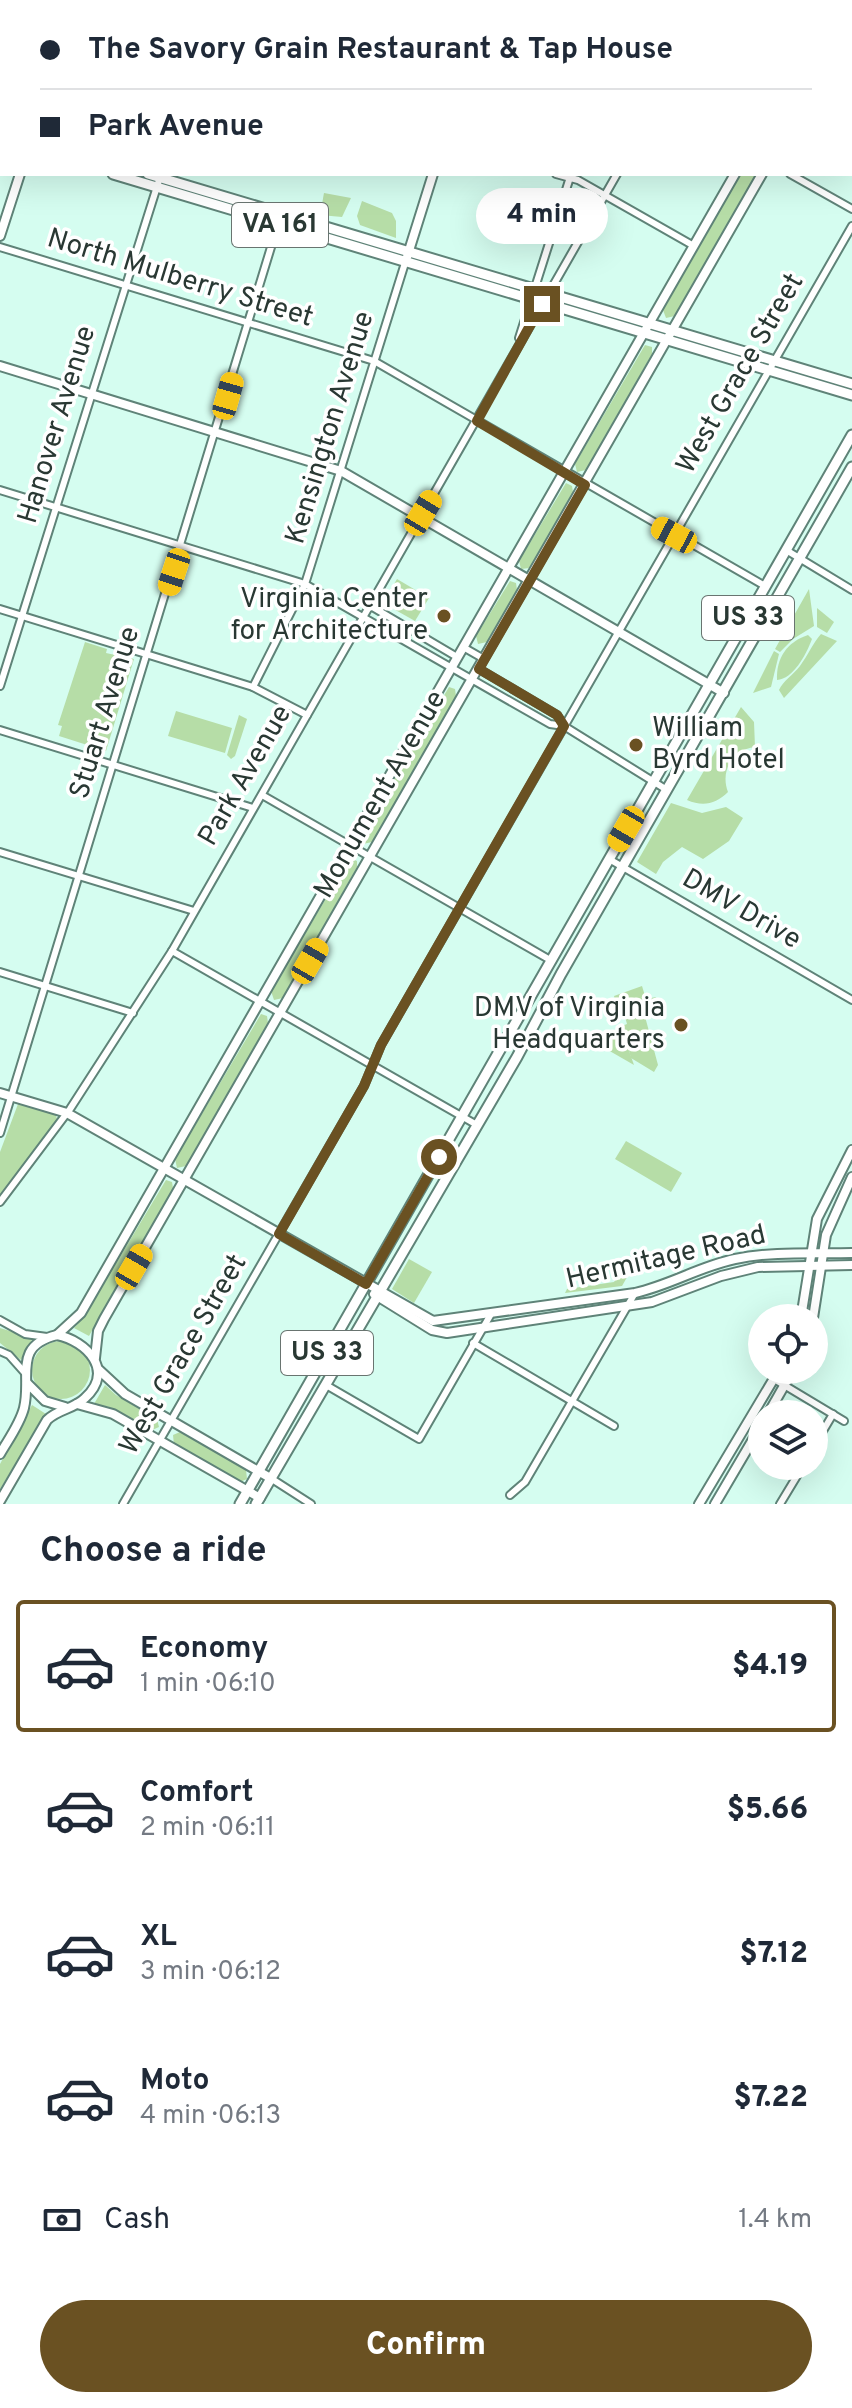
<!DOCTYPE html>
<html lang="en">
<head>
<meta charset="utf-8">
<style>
  body { margin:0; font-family:Overpass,sans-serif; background:#f2f2f3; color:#1f2937; height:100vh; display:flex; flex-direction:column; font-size:30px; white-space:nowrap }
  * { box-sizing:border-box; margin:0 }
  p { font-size:26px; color:#747a83 }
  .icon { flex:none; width:44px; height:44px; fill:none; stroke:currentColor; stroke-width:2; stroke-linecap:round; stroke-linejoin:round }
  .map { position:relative; height:1504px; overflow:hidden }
  .details { display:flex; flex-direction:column; background:#fff; flex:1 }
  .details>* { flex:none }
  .hud { position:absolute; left:0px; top:0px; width:852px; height:176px; box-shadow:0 8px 32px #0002; display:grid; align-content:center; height:176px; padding:0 40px; background:#fff }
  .fabs { position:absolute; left:748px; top:1304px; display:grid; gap:16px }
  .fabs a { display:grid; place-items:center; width:80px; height:80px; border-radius:50%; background:#fff; box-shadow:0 8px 32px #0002; font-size:40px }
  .end { position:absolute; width:36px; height:36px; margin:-18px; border:10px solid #6a5122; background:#fff; box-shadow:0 0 0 4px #fff }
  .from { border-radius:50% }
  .bubble { position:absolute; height:56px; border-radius:28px; background:#fff; box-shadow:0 8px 32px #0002; font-size:26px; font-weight:800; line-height:56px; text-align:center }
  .car { position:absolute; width:24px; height:48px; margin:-24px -12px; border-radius:10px; box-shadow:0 0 6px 2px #0007; background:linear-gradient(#f5c518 24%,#345 0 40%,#f5c518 0 76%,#345 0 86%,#f5c518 0) }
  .hud b { display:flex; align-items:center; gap:28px; height:76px; font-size:30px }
  .hud b+b { border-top:2px solid #e0e1e3 }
  .hud i { width:20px; height:20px; background:#1f2937 }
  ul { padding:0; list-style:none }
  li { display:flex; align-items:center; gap:24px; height:132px; margin:0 16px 12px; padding:0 24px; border:4px solid transparent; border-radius:8px }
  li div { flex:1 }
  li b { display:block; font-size:30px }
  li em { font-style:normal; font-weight:800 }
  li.active { border-color:#6a5122 }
  li>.icon { width:72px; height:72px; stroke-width:1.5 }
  h2 { padding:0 40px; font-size:36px; line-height:96px }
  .pay { display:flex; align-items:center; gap:20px; height:88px; padding:0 40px; font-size:30px }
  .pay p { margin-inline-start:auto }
  .cta { display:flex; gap:16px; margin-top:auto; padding:16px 40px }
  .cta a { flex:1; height:92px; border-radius:48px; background:#6a5122; color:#fff; font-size:32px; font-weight:800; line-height:92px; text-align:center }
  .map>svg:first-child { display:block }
  .green { fill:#b6dda7 }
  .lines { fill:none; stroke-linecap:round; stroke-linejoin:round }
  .street-casing { stroke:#5f8378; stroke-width:10 }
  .secondary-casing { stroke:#5f8378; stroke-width:12 }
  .primary-casing { stroke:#5f8378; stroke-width:13 }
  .street { stroke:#fff; stroke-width:6 }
  .secondary { stroke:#fff; stroke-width:8 }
  .primary { stroke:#fff; stroke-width:9 }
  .route { stroke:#6a5122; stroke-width:10 }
  .poi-dot { fill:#6a5122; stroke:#fff; stroke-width:3 }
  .labels { text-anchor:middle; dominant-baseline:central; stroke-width:7; stroke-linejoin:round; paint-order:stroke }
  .shield { fill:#fff; stroke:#697470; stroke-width:2 }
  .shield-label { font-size:26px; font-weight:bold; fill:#293833 }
  .street-label { font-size:28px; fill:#293833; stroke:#fff }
  .poi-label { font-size:28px; fill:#293833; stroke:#fff; text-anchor:end }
</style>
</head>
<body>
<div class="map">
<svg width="852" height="1504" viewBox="0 0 852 1504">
  <rect width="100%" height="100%" fill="#d5fdf0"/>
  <!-- green -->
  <g class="green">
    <path d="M 741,174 L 756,174 L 675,316 L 666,318 L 663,310 Z"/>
    <path d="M 324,193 L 351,198 L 342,217 L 320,215 Z"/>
    <path d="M 362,201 L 392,213 L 396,221 L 396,238 L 360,225 L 357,216 Z"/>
    <path d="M 645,345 L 652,347 L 652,354 L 586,470 L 577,472 L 575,464 Z"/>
    <path d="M 566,483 L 572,486 L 573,492 L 530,568 L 521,569 L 519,561 Z"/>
    <path d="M 397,579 L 429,598 L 415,621 L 383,603 Z"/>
    <path d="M 510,581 L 516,583 L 517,590 L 487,642 L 478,644 L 476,636 Z"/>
    <path d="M 809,589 L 814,626 L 793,639 L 780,652 L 775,649 Z"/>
    <path d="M 817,608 L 834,622 L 827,633 L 817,627 Z"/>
    <path d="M 821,634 L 837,641 L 784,698 L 779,690 C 783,681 793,675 800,666 C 808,655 813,643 821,634 Z"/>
    <path d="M 808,635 L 812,639 C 806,655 793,679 777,680 C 776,658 787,642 808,635 Z"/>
    <path d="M 85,642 L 107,649 L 106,653 L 134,659 L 106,751 L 59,736 L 62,726 L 58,725 Z"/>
    <path d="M 774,651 L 779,654 L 771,687 L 753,693 Z"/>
    <path d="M 449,687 L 455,689 L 456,696 L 372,842 L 363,844 L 361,836 Z"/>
    <path d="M 741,707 L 754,722 L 755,747 C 732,750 720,771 728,792 C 716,804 703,807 687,800 Z"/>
    <path d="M 176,711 L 232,728 L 225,753 L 168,736 Z"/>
    <path d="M 239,715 L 247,719 L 235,756 L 231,759 L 227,755 Z"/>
    <path d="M 671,803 L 702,813 L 726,807 L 743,818 L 729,841 L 703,859 L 682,847 L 663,862 L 656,874 L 637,862 Z"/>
    <path d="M 350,858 L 357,861 L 357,867 L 283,998 L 274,1000 L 271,991 Z"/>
    <path d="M 642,986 L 646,999 L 656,997 L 650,1007 L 643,1009 L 658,1065 L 654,1072 L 631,1058 L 622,1026 L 627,1024 L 621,1002 L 616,1003 L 614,996 Z"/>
    <path d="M 261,1014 L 267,1016 L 268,1023 L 186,1166 L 177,1168 L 175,1159 Z"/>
    <path d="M 622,1031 L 634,1065 L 594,1042 L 598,1037 Z"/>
    <path d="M 18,1104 L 55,1112 L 57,1119 L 0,1197 L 0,1152 Z"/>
    <path d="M 626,1141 L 682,1173 L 671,1192 L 615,1159 Z"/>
    <path d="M 166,1180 L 172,1182 L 173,1188 L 89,1336 L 74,1328 L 84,1317 Z"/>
    <path d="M 409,1259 L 432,1272 L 414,1303 L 392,1289 Z"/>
    <path d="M 628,1262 L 634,1265 L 622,1286 L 565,1293 L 567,1289 L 614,1282 Z"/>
    <path d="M 0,1328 L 33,1338 L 21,1360 L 0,1343 Z"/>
    <circle cx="61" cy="1370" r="29"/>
    <path d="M 105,1385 L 116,1395 L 157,1419 L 159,1427 L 150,1431 L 109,1407 L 94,1404 Z"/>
    <path d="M 32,1405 L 46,1414 L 0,1489 L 0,1464 Z"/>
    <path d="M 180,1432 L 246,1470 L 247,1479 L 240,1482 L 174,1445 L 173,1435 Z"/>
  </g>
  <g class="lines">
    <!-- street casing -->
    <g class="street-casing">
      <g id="street">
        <path d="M 381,0 L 387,2"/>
        <path d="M 844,0 L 848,2"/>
        <path d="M 624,2 L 625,0"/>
        <path d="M 705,2 L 706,0"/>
        <path d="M 816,2 L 817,0"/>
        <path d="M 0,4 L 2,4"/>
        <path d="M 850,79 L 852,80"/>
        <path d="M 556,174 L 578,180 L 694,246"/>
        <path d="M 790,174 L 852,209"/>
        <path d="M 0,247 L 374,361 L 765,586"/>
        <path d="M 519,338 L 571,174"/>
        <path d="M 0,490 L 305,584 L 550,724 L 564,726 L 667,790"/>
        <path d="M 786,550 L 852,590"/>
        <path d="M 369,605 L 457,657"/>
        <path d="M 0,609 L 253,687 L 307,715"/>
        <path d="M 463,647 L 484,659"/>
        <path d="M 479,669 L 557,715 L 564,726"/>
        <path d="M 0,686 L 160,177"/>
        <path d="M 253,687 L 305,584 L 405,263"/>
        <path d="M 0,730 L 253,808"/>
        <path d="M 262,795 L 552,961"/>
        <path d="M 0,852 L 194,911"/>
        <path d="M 609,859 L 852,1000"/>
        <path d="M 172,951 L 477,1125"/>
        <path d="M 0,972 L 133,1013"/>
        <path d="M 0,1133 L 279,221"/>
        <path d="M 0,1202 L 70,1109 L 172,951 L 617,174"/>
        <path d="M 0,1320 L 25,1334 L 47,1337"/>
        <path d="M 473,1343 L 614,1426"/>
        <path d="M 0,1351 L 9,1355 L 25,1373"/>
        <path d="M 774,1379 L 844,1421"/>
        <path d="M 326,1385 L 419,1439 L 491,1314"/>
        <path d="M 814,1446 L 833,1414"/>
        <path d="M 272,1479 L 311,1504"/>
        <path d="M 510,1495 L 525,1482 L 635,1293"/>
        <path d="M 123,1504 L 364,1086 L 381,1045 L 852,226"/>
        <path d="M 780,1504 L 803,1466"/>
      </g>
    </g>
    <!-- secondary casing -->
    <g class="secondary-casing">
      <g id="secondary">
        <path d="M 73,2 L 74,0"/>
        <path d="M 486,2 L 487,0"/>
        <path d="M 834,2 L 835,0"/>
        <path d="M 850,21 L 852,18"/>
        <path d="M 0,236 L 20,174"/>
        <path d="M 407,257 L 433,174"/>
        <path d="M 0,366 L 341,471 L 724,693"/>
        <path d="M 0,1093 L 67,1113 L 433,1321 L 635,1293 C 670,1285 701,1266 735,1259 C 773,1251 813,1254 852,1253"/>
        <path d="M 374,1294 L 432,1330 L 447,1333 L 652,1302 L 721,1276 L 758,1267 L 852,1265"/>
        <path d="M 801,1318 L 817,1219 L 852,1150"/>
        <path d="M 813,1318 L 826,1235 L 852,1177"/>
        <path d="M 57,1335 L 81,1313 L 735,174"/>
        <path d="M 95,1358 L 98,1331 L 104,1319 L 762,174"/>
        <path d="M 98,1369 L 125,1394 L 272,1479"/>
        <path d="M 27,1383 L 45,1401 L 65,1407"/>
        <path d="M 77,1404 L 113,1414 L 260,1498"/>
        <path d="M 768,1414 L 793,1370"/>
        <path d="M 0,1454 C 8,1440 20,1424 24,1408 C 32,1376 12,1346 57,1335 C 87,1341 115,1371 85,1398 C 74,1409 58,1409 47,1420 L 0,1501"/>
        <path d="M 699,1504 L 779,1370"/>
        <path d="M 715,1504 L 762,1424"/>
      </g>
    </g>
    <!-- primary casing -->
    <g class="primary-casing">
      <g id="primary">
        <path d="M 0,130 L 2,130"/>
        <path d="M 0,141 L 2,142"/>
        <path d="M 113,174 L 852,395"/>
        <path d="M 148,174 L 852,384"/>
        <path d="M 240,1504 L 852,435"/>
        <path d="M 256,1504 L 517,1057 L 561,974 L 852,467"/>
      </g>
    </g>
    <!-- street -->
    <use href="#street" class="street"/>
    <!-- secondary -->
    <use href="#secondary" class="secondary"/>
    <!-- primary -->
    <use href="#primary" class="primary"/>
  </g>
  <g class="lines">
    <!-- route -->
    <path class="route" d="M 439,1157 L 366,1284 L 279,1234 L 364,1086 L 381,1045 L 564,726 L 557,715 L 479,669 L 585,485 L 477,421 L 542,304"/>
  </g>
  <!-- markers -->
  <g class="poi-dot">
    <circle cx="444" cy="616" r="8"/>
    <circle cx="636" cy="745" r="8"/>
    <circle cx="681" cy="1025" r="8"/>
  </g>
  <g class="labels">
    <!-- shield labels -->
    <g class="shield">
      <rect x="232" y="203" width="96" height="44" rx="6"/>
      <rect x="702" y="596" width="92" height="44" rx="6"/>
      <rect x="281" y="1331" width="92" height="44" rx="6"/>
    </g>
    <g class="shield-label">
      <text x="280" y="225">VA 161</text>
      <text x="748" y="618">US 33</text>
      <text x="327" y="1353">US 33</text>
    </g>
    <!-- street labels -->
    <g class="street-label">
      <text transform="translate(180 279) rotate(17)">North Mulberry Street</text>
      <text transform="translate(741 374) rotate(-60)">West Grace Street</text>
      <text transform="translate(58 425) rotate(-73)">Hanover Avenue</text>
      <text transform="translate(331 428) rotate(-73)">Kensington Avenue</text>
      <text transform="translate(106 713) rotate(-73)">Stuart Avenue</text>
      <text transform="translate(246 776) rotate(-60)">Park Avenue</text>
      <text transform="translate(381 795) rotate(-60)">Monument Avenue</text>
      <text transform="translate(741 910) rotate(30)">DMV Drive</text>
      <text transform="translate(666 1258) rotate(-13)">Hermitage Road</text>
      <text transform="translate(184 1355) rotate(-60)">West Grace Street</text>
    </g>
    <!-- poi labels -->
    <g class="poi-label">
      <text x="428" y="600">Virginia Center<tspan x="428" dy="32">for Architecture</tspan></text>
      <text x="652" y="729" text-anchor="start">William<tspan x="652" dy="32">Byrd Hotel</tspan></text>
      <text x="665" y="1009">DMV of Virginia<tspan x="665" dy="32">Headquarters</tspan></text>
    </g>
  </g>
</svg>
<div class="fabs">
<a><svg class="icon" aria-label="locate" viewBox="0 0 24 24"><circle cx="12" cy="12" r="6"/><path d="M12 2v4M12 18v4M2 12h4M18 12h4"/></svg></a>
<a><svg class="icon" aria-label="layers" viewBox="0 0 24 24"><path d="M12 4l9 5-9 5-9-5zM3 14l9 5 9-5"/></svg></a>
</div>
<i class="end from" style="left:439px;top:1157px"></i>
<i class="end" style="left:542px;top:304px"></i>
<div class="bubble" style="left:476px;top:188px;width:132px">4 min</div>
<i class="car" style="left:228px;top:396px;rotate:16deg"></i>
<i class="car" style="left:423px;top:513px;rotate:31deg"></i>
<i class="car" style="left:674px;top:535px;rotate:298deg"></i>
<i class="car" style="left:174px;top:572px;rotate:198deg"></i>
<i class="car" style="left:626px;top:829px;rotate:210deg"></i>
<i class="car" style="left:310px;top:961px;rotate:30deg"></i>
<i class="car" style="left:134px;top:1267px;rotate:30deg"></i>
<div class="hud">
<b><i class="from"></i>The Savory Grain Restaurant &amp; Tap House</b>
<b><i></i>Park Avenue</b>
</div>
</div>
<section class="details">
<h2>Choose a ride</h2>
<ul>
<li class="active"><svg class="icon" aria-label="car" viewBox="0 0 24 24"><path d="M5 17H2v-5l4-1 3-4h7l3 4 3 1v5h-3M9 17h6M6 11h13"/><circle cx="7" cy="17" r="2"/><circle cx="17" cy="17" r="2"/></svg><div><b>Economy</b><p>1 min · 06:10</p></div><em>$4.19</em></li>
<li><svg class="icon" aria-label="car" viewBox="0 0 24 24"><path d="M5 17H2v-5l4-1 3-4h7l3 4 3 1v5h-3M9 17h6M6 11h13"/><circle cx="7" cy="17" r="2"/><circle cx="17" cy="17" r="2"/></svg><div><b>Comfort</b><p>2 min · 06:11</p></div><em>$5.66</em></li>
<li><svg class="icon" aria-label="car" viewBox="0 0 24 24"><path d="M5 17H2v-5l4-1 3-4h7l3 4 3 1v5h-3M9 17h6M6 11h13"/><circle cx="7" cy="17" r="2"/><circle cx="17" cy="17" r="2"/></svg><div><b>XL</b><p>3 min · 06:12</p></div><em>$7.12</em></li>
<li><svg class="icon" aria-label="car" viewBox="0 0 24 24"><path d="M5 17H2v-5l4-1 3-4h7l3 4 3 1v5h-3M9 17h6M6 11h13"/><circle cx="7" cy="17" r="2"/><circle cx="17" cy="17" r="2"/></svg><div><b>Moto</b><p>4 min · 06:13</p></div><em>$7.22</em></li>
</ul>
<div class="pay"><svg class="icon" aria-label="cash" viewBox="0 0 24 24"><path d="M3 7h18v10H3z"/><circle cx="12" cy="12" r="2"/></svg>Cash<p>1.4 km</p></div>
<div class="cta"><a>Confirm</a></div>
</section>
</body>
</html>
